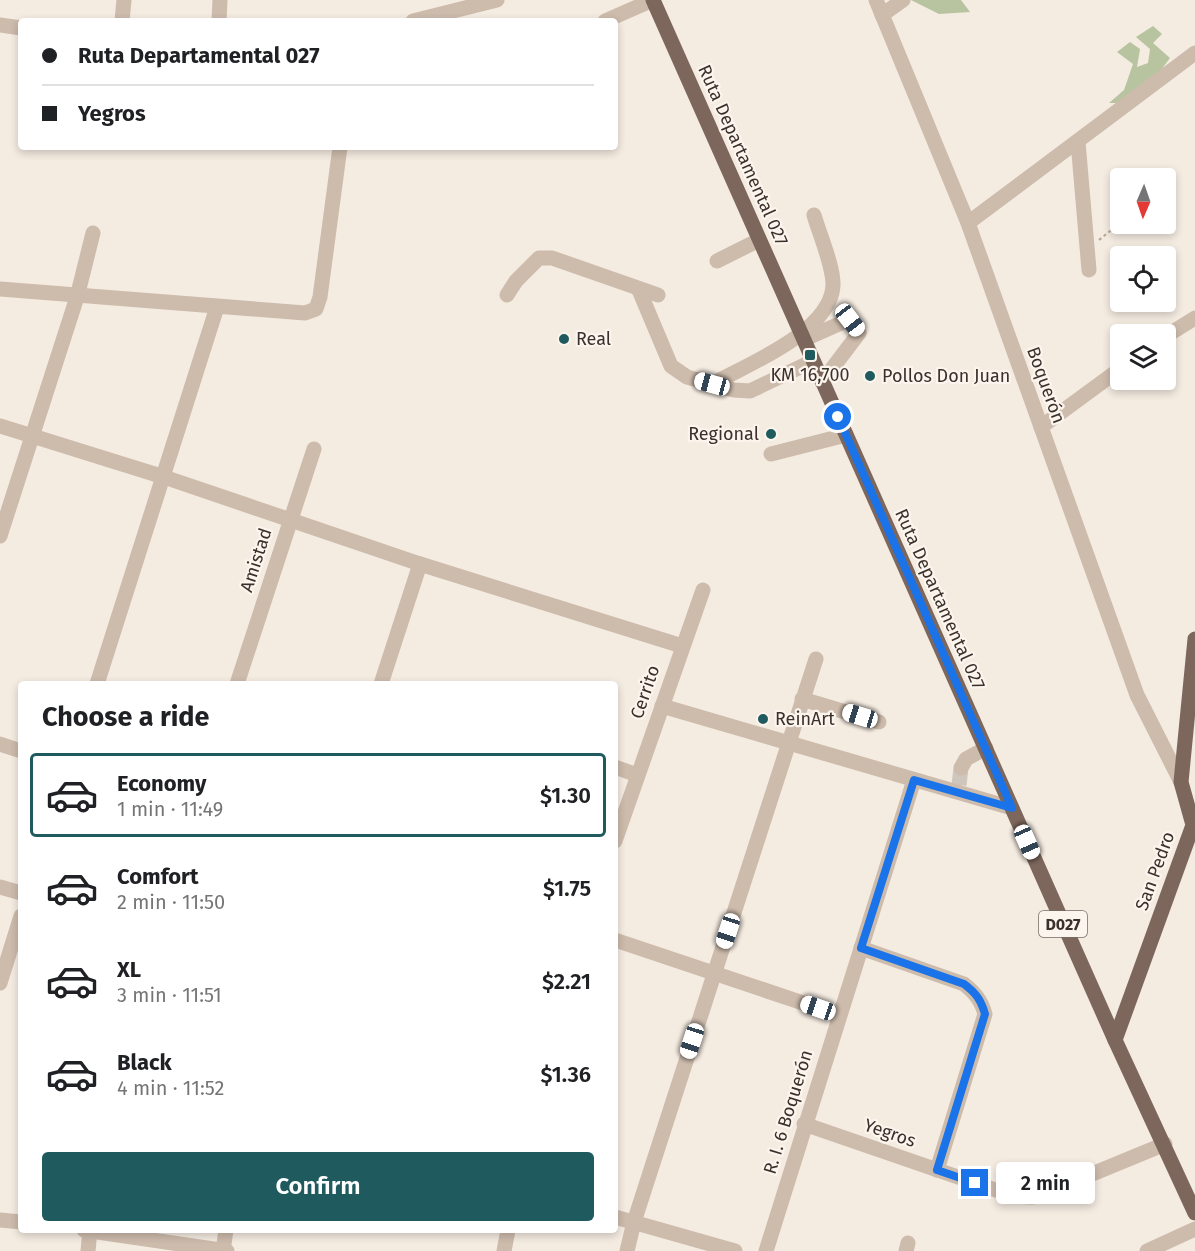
<!DOCTYPE html>
<html lang="en">
<head>
<meta charset="utf-8">
<style>
  body { margin:0; font-family:"Fira Sans",sans-serif; background:#f6f6f6; color:#202124; height:100vh; display:flex; flex-direction:column; font-size:22px; white-space:nowrap }
  * { box-sizing:border-box; margin:0 }
  p { font-size:20px; color:#757577 }
  .icon { flex:none; width:33px; height:33px; fill:none; stroke:currentColor; stroke-width:2; stroke-linecap:round; stroke-linejoin:round }
  .map { position:relative; flex:1; overflow:hidden }
  .sheet { position:absolute; left:18px; top:681px; width:600px; height:552px; display:flex; flex-direction:column; background:#fff; border-radius:6px; box-shadow:0 3px 9px #0003 }
  .sheet>* { flex:none }
  .hud { position:absolute; left:18px; top:18px; width:600px; height:132px; border-radius:6px; box-shadow:0 3px 9px #0003; display:grid; align-content:center; height:132px; padding:0 24px; background:#fff }
  .needle { width:39px; rotate:182deg }
  .controls { position:absolute; left:1110px; top:168px; display:grid; gap:12px }
  .controls a { display:grid; place-items:center; width:66px; height:66px; border-radius:6px; background:#fff; box-shadow:0 3px 9px #0003; font-size:30px }
  .end { position:absolute; width:27px; height:27px; margin:-14px; border:8px solid #1a73e8; background:#fff; box-shadow:0 0 0 3px #fff }
  .from { border-radius:50% }
  .bubble { position:absolute; height:42px; border-radius:6px; background:#fff; box-shadow:0 3px 9px #0003; font-size:20px; font-weight:600; line-height:42px; text-align:center }
  .car { position:absolute; width:18px; height:36px; margin:-18px -9px; border-radius:8px; box-shadow:0 0 4px 2px #0007; background:linear-gradient(#fff 24%,#345 0 40%,#fff 0 76%,#345 0 86%,#fff 0) }
  .hud b { display:flex; align-items:center; gap:21px; height:57px; font-size:22px }
  .hud b+b { border-top:2px solid #e0e0e0 }
  .hud i { width:15px; height:15px; background:#202124 }
  ul { padding:0; list-style:none }
  li { display:flex; align-items:center; gap:18px; height:84px; margin:0 12px 9px; padding:0 12px; border:3px solid transparent; border-radius:6px }
  li div { flex:1 }
  li b { display:block; font-size:22px }
  li em { font-style:normal; font-weight:600 }
  li.active { border-color:#1f5a5e }
  li>.icon { width:54px; height:54px; stroke-width:1.5 }
  h2 { padding:0 24px; font-size:27px; line-height:72px }
  .primary-button { display:flex; gap:12px; margin-top:auto; padding:12px 24px }
  .primary-button a { flex:1; height:69px; border-radius:6px; background:#1f5a5e; color:#fff; font-size:24px; font-weight:600; line-height:69px; text-align:center }
  .map>svg:first-child { display:block }
  .green { fill:#b8c4a0 }
  .lines { fill:none; stroke-linecap:round; stroke-linejoin:round }
  .minor-tunnel { stroke:#cfc6bd; stroke-width:15; stroke-dasharray:15 8; stroke-linecap:butt }
  .path { stroke:#b9a596; stroke-width:2; stroke-dasharray:3 3; stroke-linecap:butt }
  .minor { stroke:#cdbbac; stroke-width:15 }
  .major { stroke:#7d675c; stroke-width:15 }
  .route { stroke:#1a73e8; stroke-width:8 }
  .poi-dot { fill:#1f5a5e; stroke:#fbf5ee; stroke-width:2 }
  .labels { text-anchor:middle; dominant-baseline:central; stroke-width:4.5; stroke-linejoin:round; paint-order:stroke }
  .shield { fill:#fbf5ee; stroke:#756b66; stroke-width:1.5 }
  .shield-label { font-size:16px; font-weight:bold; fill:#3b302b }
  .street-label { font-size:18px; fill:#3b302b; stroke:#fbf5ee }
  .poi-label { font-size:18px; fill:#3b302b; stroke:#fbf5ee; text-anchor:start }
</style>
</head>
<body>
<div class="map">
<svg width="1195" height="1251" viewBox="0 0 1195 1251">
  <rect width="100%" height="100%" fill="#f4ebe1"/>
  <!-- green -->
  <g class="green">
    <path d="M 911,0 L 961,0 L 970,12 L 939,14 Z"/>
    <path d="M 1153,26 L 1162,34 L 1153,43 L 1170,58 L 1161,70 L 1122,103 L 1109,103 L 1124,90 L 1133,64 L 1117,52 L 1130,42 L 1140,49 L 1137,67 L 1148,63 L 1150,49 L 1136,37 Z"/>
  </g>
  <g class="lines">
    <!-- minor-tunnel -->
    <path class="minor-tunnel" d="M 959,785 L 961,768"/>
    <!-- path -->
    <path class="path" d="M 1099,240 L 1120,223"/>
    <!-- minor -->
    <g class="minor">
      <path d="M 876,0 L 968,223 L 1137,695 L 1181,782"/>
      <path d="M 882,15 L 903,0"/>
      <path d="M 122,21 L 124,0"/>
      <path d="M 219,21 L 220,0"/>
      <path d="M 413,21 L 497,0"/>
      <path d="M 605,21 L 653,0"/>
      <path d="M 0,25 L 21,28"/>
      <path d="M 1078,142 L 1089,270"/>
      <path d="M 968,223 L 1195,53"/>
      <path d="M 717,261 L 759,240"/>
      <path d="M 0,289 L 305,313 L 316,309 L 320,297 L 340,147"/>
      <path d="M 639,290 L 671,366 L 687,377 L 734,390 L 750,391 L 813,361"/>
      <path d="M 507,295 L 516,281 L 539,258 L 552,258 L 658,295"/>
      <path d="M 1166,336 L 1195,318"/>
      <path d="M 803,340 L 848,320 L 859,333 L 822,382"/>
      <path d="M 712,384 C 747,365 830,332 833,286 C 834,267 819,233 814,215"/>
      <path d="M 0,426 L 164,477 L 420,564 L 682,646"/>
      <path d="M 1041,427 L 1120,369"/>
      <path d="M 771,454 L 846,435"/>
      <path d="M 0,536 L 77,297 L 93,233"/>
      <path d="M 97,684 L 217,307"/>
      <path d="M 237,684 L 314,449"/>
      <path d="M 381,684 L 420,564"/>
      <path d="M 802,699 L 879,722"/>
      <path d="M 662,706 L 1012,808"/>
      <path d="M 0,744 L 21,751"/>
      <path d="M 615,767 L 637,775"/>
      <path d="M 961,768 L 966,759 L 986,748"/>
      <path d="M 615,841 L 703,590"/>
      <path d="M 0,887 L 21,893"/>
      <path d="M 615,940 L 839,1015"/>
      <path d="M 861,948 L 964,984 C 975,993 981,1000 985,1014 L 937,1170"/>
      <path d="M 0,983 L 21,916"/>
      <path d="M 804,1124 L 1013,1196 L 1032,1197 L 1046,1193 L 1165,1144"/>
      <path d="M 615,1217 L 735,1251"/>
      <path d="M 0,1220 L 21,1222"/>
      <path d="M 84,1230 L 227,1251"/>
      <path d="M 88,1251 L 90,1230"/>
      <path d="M 223,1251 L 226,1230"/>
      <path d="M 504,1251 L 508,1230"/>
      <path d="M 627,1251 L 634,1222 L 816,659"/>
      <path d="M 766,1251 L 914,780"/>
      <path d="M 906,1251 L 908,1243"/>
      <path d="M 1147,1251 L 1195,1229"/>
    </g>
    <!-- major -->
    <g class="major">
      <path d="M 653,0 L 1115,1040 L 1195,1213"/>
      <path d="M 1115,1040 L 1193,825 L 1181,782 L 1195,639"/>
    </g>
  </g>
  <g class="lines">
    <!-- route -->
    <path class="route" d="M 838,417 L 1012,808 L 914,780 L 861,948 L 964,984 C 976,993 981,1000 985,1014 L 937,1170 L 975,1183"/>
  </g>
  <!-- markers -->
  <g class="poi-dot">
    <circle cx="564" cy="339" r="6"/>
    <rect x="804" y="349" width="12" height="12" rx="3"/>
    <circle cx="870" cy="376" r="6"/>
    <circle cx="771" cy="434" r="6"/>
    <circle cx="763" cy="719" r="6"/>
  </g>
  <g class="labels">
    <!-- shield labels -->
    <rect class="shield" x="1039" y="911" width="48" height="26" rx="4.5"/>
    <g class="shield-label">
      <text x="1063" y="924">D027</text>
    </g>
    <!-- street labels -->
    <g class="street-label">
      <text transform="translate(743 155) rotate(66)">Ruta Departamental 027</text>
      <text transform="translate(1046 385) rotate(70)">Boquerón</text>
      <text transform="translate(256 560) rotate(-72)">Amistad</text>
      <text transform="translate(940 599) rotate(66)">Ruta Departamental 027</text>
      <text transform="translate(645 692) rotate(-71)">Cerrito</text>
      <text transform="translate(1155 871) rotate(-70)">San Pedro</text>
      <text transform="translate(788 1112) rotate(-73)">R. I. 6 Boquerón</text>
      <text transform="translate(890 1133) rotate(19)">Yegros</text>
    </g>
    <!-- poi labels -->
    <g class="poi-label">
      <text x="576" y="339">Real</text>
      <text x="810" y="375" text-anchor="middle">KM 16,700</text>
      <text x="882" y="376">Pollos Don Juan</text>
      <text x="759" y="434" text-anchor="end">Regional</text>
      <text x="775" y="719">ReinArt</text>
    </g>
  </g>
</svg>
<div class="controls">
<a><svg class="needle" viewBox="-14 -14 28 28"><path d="M0-13l5 13h-10z" fill="#e53935"/><path d="M0 13l5-13h-10z" fill="#757577"/></svg></a>
<a><svg class="icon" aria-label="locate" viewBox="0 0 24 24"><circle cx="12" cy="12" r="6"/><path d="M12 2v4M12 18v4M2 12h4M18 12h4"/></svg></a>
<a><svg class="icon" aria-label="layers" viewBox="0 0 24 24"><path d="M12 4l9 5-9 5-9-5zM3 14l9 5 9-5"/></svg></a>
</div>
<i class="end from" style="left:838px;top:417px"></i>
<i class="end" style="left:975px;top:1183px"></i>
<div class="bubble" style="left:996px;top:1162px;width:99px">2 min</div>
<i class="car" style="left:850px;top:320px;rotate:142deg"></i>
<i class="car" style="left:712px;top:384px;rotate:285deg"></i>
<i class="car" style="left:860px;top:716px;rotate:287deg"></i>
<i class="car" style="left:1027px;top:842px;rotate:156deg"></i>
<i class="car" style="left:728px;top:931px;rotate:198deg"></i>
<i class="car" style="left:818px;top:1008px;rotate:289deg"></i>
<i class="car" style="left:692px;top:1041px;rotate:198deg"></i>
<div class="hud">
<b><i class="from"></i>Ruta Departamental 027</b>
<b><i></i>Yegros</b>
</div>
<section class="sheet">
<h2>Choose a ride</h2>
<ul>
<li class="active"><svg class="icon" aria-label="car" viewBox="0 0 24 24"><path d="M5 17H2v-5l4-1 3-4h7l3 4 3 1v5h-3M9 17h6M6 11h13"/><circle cx="7" cy="17" r="2"/><circle cx="17" cy="17" r="2"/></svg><div><b>Economy</b><p>1 min · 11:49</p></div><em>$1.30</em></li>
<li><svg class="icon" aria-label="car" viewBox="0 0 24 24"><path d="M5 17H2v-5l4-1 3-4h7l3 4 3 1v5h-3M9 17h6M6 11h13"/><circle cx="7" cy="17" r="2"/><circle cx="17" cy="17" r="2"/></svg><div><b>Comfort</b><p>2 min · 11:50</p></div><em>$1.75</em></li>
<li><svg class="icon" aria-label="car" viewBox="0 0 24 24"><path d="M5 17H2v-5l4-1 3-4h7l3 4 3 1v5h-3M9 17h6M6 11h13"/><circle cx="7" cy="17" r="2"/><circle cx="17" cy="17" r="2"/></svg><div><b>XL</b><p>3 min · 11:51</p></div><em>$2.21</em></li>
<li><svg class="icon" aria-label="car" viewBox="0 0 24 24"><path d="M5 17H2v-5l4-1 3-4h7l3 4 3 1v5h-3M9 17h6M6 11h13"/><circle cx="7" cy="17" r="2"/><circle cx="17" cy="17" r="2"/></svg><div><b>Black</b><p>4 min · 11:52</p></div><em>$1.36</em></li>
</ul>
<div class="primary-button"><a>Confirm</a></div>
</section>
</div>
</body>
</html>
